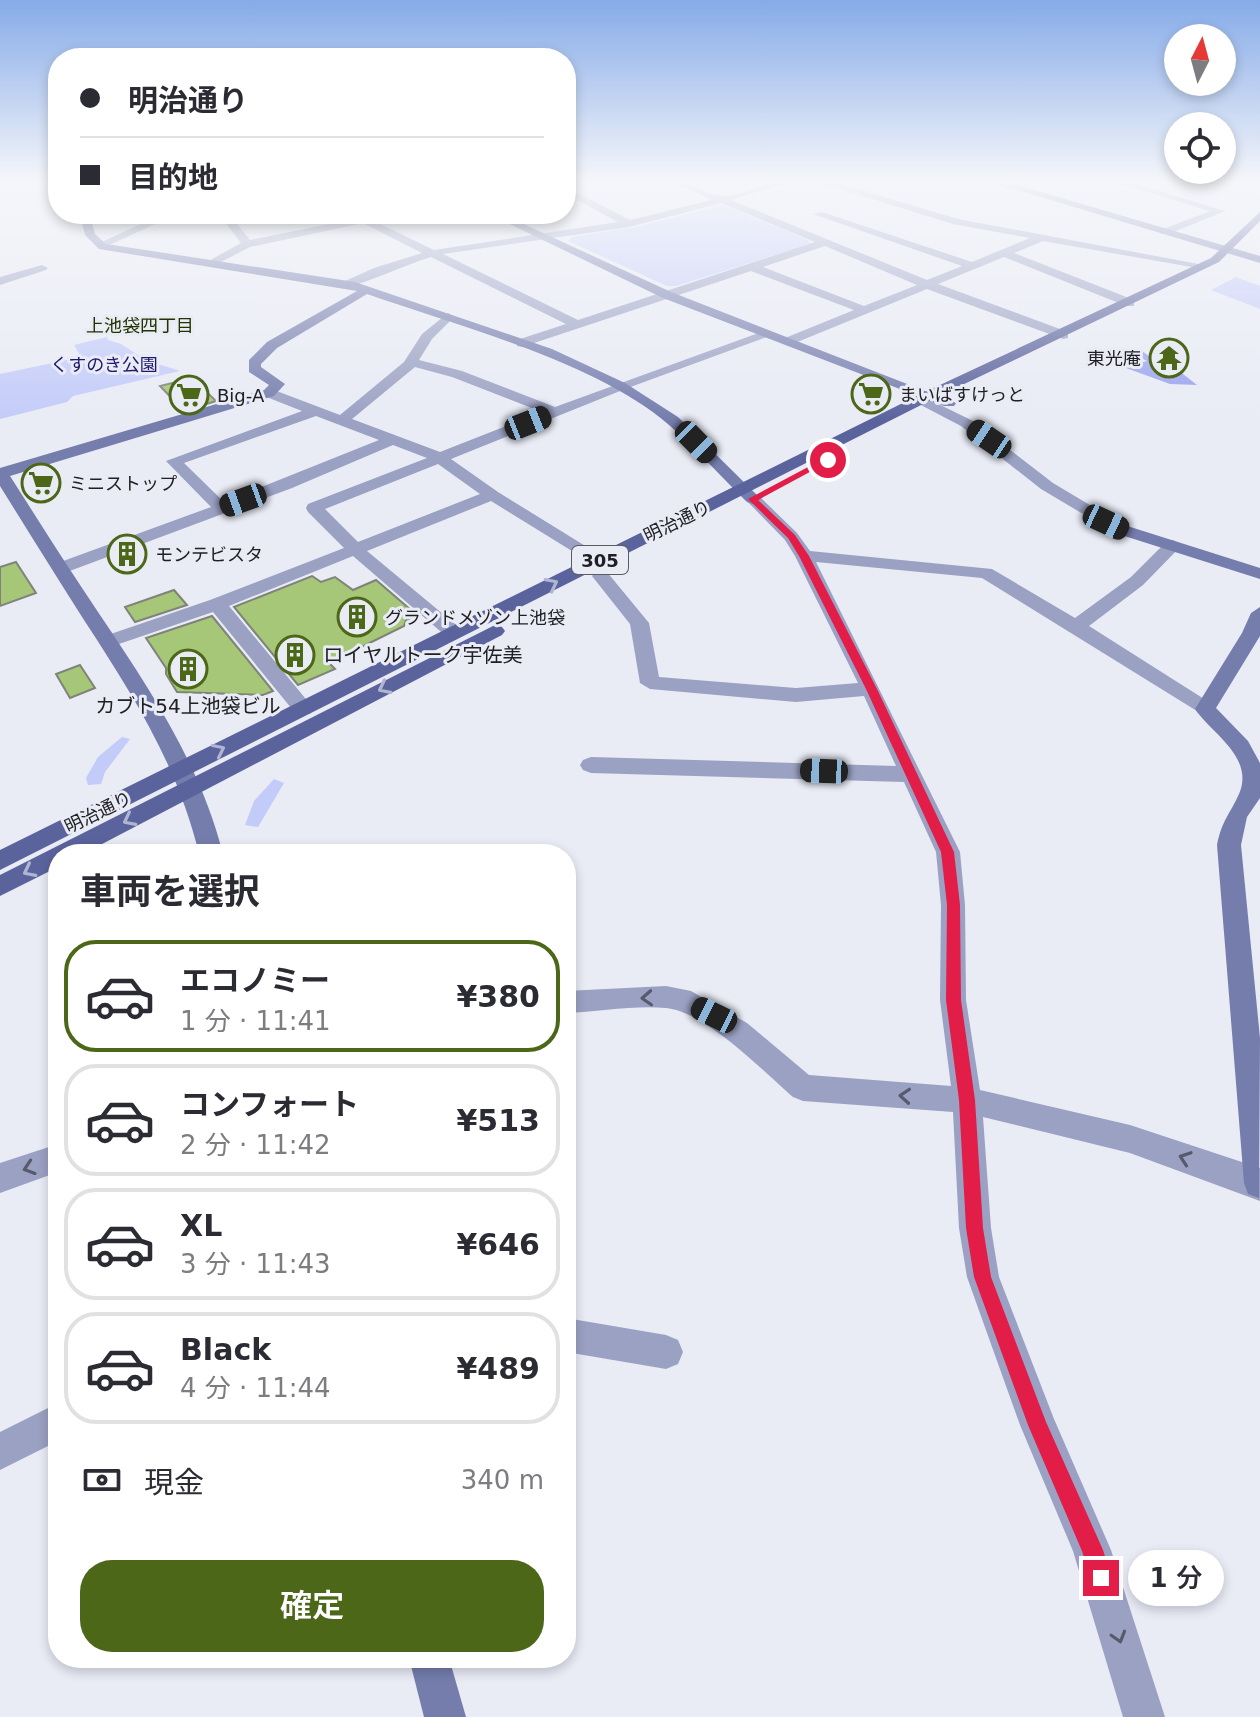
<!DOCTYPE html>
<html lang="ja">
<head>
<meta charset="utf-8">
<style>
  body { margin:0; font-family:"DejaVu Sans","Noto Sans JP",sans-serif; background:#f7f7f7; color:#2b2b33; height:100vh; display:flex; flex-direction:column; font-size:30px; white-space:nowrap }
  * { box-sizing:border-box; margin:0 }
  p { font-size:26px; color:#7c7c81 }
  .icon { flex:none; width:44px; height:44px; fill:none; stroke:currentColor; stroke-width:2; stroke-linecap:round; stroke-linejoin:round }
  .map { position:relative; flex:1; overflow:hidden }
  .sheet { position:absolute; left:48px; top:844px; width:528px; height:824px; display:flex; flex-direction:column; background:#fff; border-radius:32px; box-shadow:0 4px 12px #0003 }
  .sheet>* { flex:none }
  .top-card { position:absolute; left:48px; top:48px; width:528px; height:176px; border-radius:32px; box-shadow:0 4px 12px #0003; display:grid; align-content:center; height:176px; padding:0 32px; background:#fff }
  .needle { width:52px; rotate:6deg }
  .buttons { position:absolute; left:1164px; top:24px; display:grid; gap:16px }
  .buttons a { display:grid; place-items:center; width:72px; height:72px; border-radius:50%; background:#fff; box-shadow:0 4px 12px #0003; font-size:40px }
  .end { position:absolute; width:36px; height:36px; margin:-18px; border:10px solid #e11d48; background:#fff; box-shadow:0 0 0 4px #fff }
  .from { border-radius:50% }
  .bubble { position:absolute; height:56px; border-radius:28px; background:#fff; box-shadow:0 4px 12px #0003; font-size:26px; font-weight:600; line-height:56px; text-align:center }
  .car { position:absolute; width:24px; height:48px; margin:-24px -12px; border-radius:10px; box-shadow:0 0 6px 2px #0007; background:linear-gradient(#222 24%,#8ab4d8 0 40%,#222 0 76%,#8ab4d8 0 86%,#222 0) }
  .top-card b { display:flex; align-items:center; gap:28px; height:76px; font-size:30px }
  .top-card b+b { border-top:2px solid #e1e1e2 }
  .top-card i { width:20px; height:20px; background:#2b2b33 }
  ul { padding:0; list-style:none }
  li { display:flex; align-items:center; gap:24px; height:112px; margin:0 16px 12px; padding:0 16px; border:4px solid #e1e1e2; border-radius:32px }
  li div { flex:1 }
  li b { display:block; font-size:30px }
  li em { font-style:normal; font-weight:600 }
  li.on { border-color:#4c6718 }
  li>.icon { width:72px; height:72px; stroke-width:1.5 }
  h2 { padding:0 32px; font-size:36px; line-height:96px }
  .pay { display:flex; align-items:center; gap:20px; height:88px; padding:0 32px; font-size:30px }
  .pay p { margin-inline-start:auto }
  .button { display:flex; gap:16px; margin-top:auto; padding:16px 32px }
  .button a { flex:1; height:92px; border-radius:32px; background:#4c6718; color:#fff; font-size:32px; font-weight:600; line-height:92px; text-align:center }
  .map>svg:first-child { display:block }
  .green { fill:#c3cbf9 }
  .forest { fill:#99a3ee }
  .building { fill:#a6c678; stroke:#7f837a; stroke-width:2 }
  .lines { fill:none; stroke-linecap:round; stroke-linejoin:round }
  .street { fill:#9ba1c3; fill-rule:evenodd }
  .secondary { fill:#757dad; fill-rule:evenodd }
  .primary { fill:#5b639d; fill-rule:evenodd }
  .oneway { stroke:#b0b5d2 }
  .oneway2 { stroke:#575a6c }
  .route { fill:#e11d48 }
  .labels { text-anchor:middle; dominant-baseline:central; stroke-width:6; stroke-linejoin:round; paint-order:stroke }
  .far-neighbourhood-label { font-size:18px; fill:#230; stroke:#e9ebf5 }
  .far-poi-label { font-size:18px; fill:#202024; stroke:#e9ebf5; text-anchor:start }
  .far-park-label { font-size:18px; fill:#20186d; stroke:#e9ebf5 }
  .far-street-label { font-size:18px; fill:#202024; stroke:#e9ebf5 }
  .shield { fill:#e9ebf5; stroke:#5c5d63; stroke-width:2 }
  .shield-label { font-size:18px; font-weight:bold; fill:#202024 }
  .poi-label { font-size:20px; fill:#202024; stroke:#e9ebf5; text-anchor:start }
</style>
</head>
<body>
<div class="map">
<svg width="1260" height="1717" viewBox="0 0 1260 1717">
  <rect width="100%" height="100%" fill="#e9ebf5"/>
  <!-- green -->
  <g class="green">
    <path d="M 723,205 L 808,240 L 810,244 L 676,286 L 667,286 L 568,241 L 572,237 L 636,227 Z"/>
    <path d="M 1236,277 L 1260,286 L 1260,309 L 1211,290 Z"/>
    <path d="M 107,337 L 108,340 L 121,344 L 146,360 L 180,371 L 73,396 L 67,402 L 0,419 L 0,374 L 81,357 L 74,345 Z"/>
    <path d="M 122,737 L 130,739 L 105,772 L 101,784 L 88,785 L 86,778 L 98,757 Z"/>
    <path d="M 274,779 L 284,783 L 258,827 L 245,825 L 254,801 Z"/>
  </g>
  <!-- forest -->
  <path class="forest" d="M 1142,351 L 1160,364 L 1169,363 L 1197,385 L 1170,384 L 1115,364 L 1124,359 L 1136,364 L 1147,361 L 1134,355 Z"/>
  <!-- building -->
  <g class="building">
    <path d="M 192,378 L 216,401 L 184,411 L 160,386 Z"/>
    <path d="M 16,562 L 36,593 L 0,606 L 0,567 Z"/>
    <path d="M 312,576 L 321,582 L 335,577 L 353,590 L 376,580 L 418,616 L 406,620 L 404,626 L 329,663 L 335,669 L 298,685 L 234,607 Z"/>
    <path d="M 174,590 L 187,605 L 135,622 L 125,607 Z"/>
    <path d="M 212,616 L 273,691 L 263,695 L 177,692 L 166,674 L 166,668 L 146,638 Z"/>
    <path d="M 80,665 L 95,688 L 70,698 L 56,674 Z"/>
  </g>
  <g class="lines">
    <!-- street -->
    <g class="street">
      <path d="M 668,180 C 689,180 708,197 724,196 C 748,195 769,180 794,180 L 731,200 L 927,280 L 962,266 L 813,214 L 822,212 L 972,262 L 1030,238 L 953,224 L 811,180 L 827,180 L 958,219 L 1209,266 L 1203,269 L 1043,241 L 1014,253 L 1134,300 L 1134,306 L 1126,306 L 1004,257 L 938,284 L 1068,332 L 1068,338 L 1063,339 L 927,289 L 790,345 L 785,344 L 785,338 L 854,310 L 751,271 L 522,347 L 517,346 L 517,340 L 566,324 L 431,257 C 412,262 355,288 343,288 L 343,282 L 374,268 L 422,253 L 363,223 L 250,247 L 215,265 L 205,263 L 241,243 L 219,214 L 229,214 L 250,240 L 354,219 L 347,214 L 365,217 L 398,214 L 374,221 L 434,250 L 618,222 L 566,194 L 566,187 L 630,220 L 712,200 ZM 721,203 L 815,242 L 578,320 L 443,254 L 629,227 ZM 825,246 L 917,285 L 864,306 L 763,267 Z"/>
      <path d="M 1011,180 L 1027,180 L 1006,188 L 1001,185 Z"/>
      <path d="M 1108,180 L 1125,180 L 1225,211 L 1169,234 L 1161,234 L 1161,230 L 1210,211 Z"/>
      <path d="M 163,214 L 177,214 L 105,247 L 95,245 Z"/>
      <path d="M 42,265 L 48,268 L 46,270 L 0,285 L 0,277 Z"/>
      <path d="M 448,313 L 454,317 L 432,339 L 419,360 L 462,371 L 555,407 L 764,331 L 775,334 L 625,389 L 451,459 L 498,492 L 608,560 L 599,565 L 593,564 L 491,501 L 367,551 L 461,629 L 464,633 L 461,637 L 447,637 L 353,556 L 229,606 L 310,704 L 313,709 L 310,714 L 296,714 L 213,612 L 116,645 L 102,645 L 99,641 L 102,637 L 210,600 L 344,548 L 308,512 L 306,508 L 308,504 L 427,458 L 393,445 L 292,488 L 67,572 L 55,572 L 52,568 L 55,564 L 211,507 L 166,461 L 302,411 L 264,396 L 264,390 L 274,390 L 340,415 L 404,362 L 422,334 ZM 415,367 L 452,377 L 542,412 L 440,452 L 352,419 ZM 316,416 L 379,440 L 224,502 L 184,463 ZM 438,464 L 480,494 L 358,542 L 325,509 Z"/>
      <path d="M 922,396 L 971,420 L 1053,483 L 1130,529 L 1127,533 L 1115,533 L 1041,489 L 961,426 L 917,403 L 915,400 Z"/>
      <path d="M 753,494 L 759,496 L 797,533 L 810,551 L 992,569 L 1075,618 L 1131,577 L 1167,541 L 1173,540 L 1182,545 L 1143,585 L 1089,626 L 1212,704 L 1215,709 L 1212,714 L 1205,716 L 982,578 L 816,562 L 960,852 L 965,905 L 966,1000 L 980,1090 L 1130,1125 L 1260,1168 L 1260,1201 L 1130,1153 L 983,1117 L 991,1228 L 999,1277 L 1054,1419 L 1111,1550 L 1165,1717 L 1123,1717 L 1073,1551 L 1020,1425 L 967,1277 L 959,1228 L 953,1112 L 803,1101 L 793,1097 C 763,1071 706,1012 666,1008 C 634,1005 598,1012 566,1013 L 566,991 L 666,986 L 691,991 L 747,1023 L 809,1075 L 951,1086 L 940,1000 L 941,905 L 936,852 L 904,782 L 591,773 L 583,770 L 580,765 L 583,760 L 591,757 L 896,766 L 864,696 L 796,702 L 650,689 L 640,683 L 630,624 L 592,576 L 595,572 L 607,572 L 649,623 L 659,677 L 796,688 L 858,683 L 795,556 L 785,540 L 745,499 Z"/>
      <path d="M 58,1144 L 58,1172 L 0,1193 L 0,1163 Z"/>
      <path d="M 566,1318 L 666,1335 L 678,1340 L 683,1352 L 678,1364 L 666,1369 L 566,1352 Z"/>
      <path d="M 58,1403 L 58,1441 L 0,1470 L 0,1432 Z"/>
    </g>
    <!-- secondary -->
    <g class="secondary">
      <path d="M 984,180 L 1000,180 L 1260,256 L 1260,263 Z"/>
      <path d="M 88,214 L 98,214 L 92,223 L 95,234 L 106,244 L 355,282 L 552,349 L 625,383 L 678,417 L 761,499 L 753,504 L 747,502 C 721,477 697,449 669,425 C 597,362 458,326 367,294 L 277,348 L 261,364 L 261,367 L 285,384 L 274,396 L 10,476 C 40,523 69,569 100,615 C 151,691 200,764 223,854 L 199,854 C 178,766 133,695 84,620 C 56,576 28,531 0,486 L 0,468 L 264,390 L 269,385 L 249,372 L 249,360 L 267,342 L 357,291 L 99,249 L 85,235 L 82,223 Z"/>
      <path d="M 489,214 L 502,214 L 671,292 L 956,403 L 954,406 L 944,406 L 663,298 Z"/>
      <path d="M 1121,524 L 1260,568 L 1260,579 L 1115,533 L 1112,529 Z"/>
      <path d="M 1260,607 L 1260,636 L 1216,708 L 1248,741 L 1260,763 L 1260,798 L 1247,817 L 1241,845 L 1260,1038 L 1259,1198 L 1248,1194 L 1244,1183 L 1217,845 C 1222,820 1230,814 1239,794 C 1255,757 1211,733 1195,709 L 1242,633 L 1251,613 Z"/>
      <path d="M 409,1658 L 449,1658 L 466,1717 L 424,1717 Z"/>
    </g>
    <!-- primary -->
    <g class="primary">
      <path d="M 1260,212 L 1260,221 L 1219,262 L 935,398 L 0,870 L 0,850 L 925,392 L 1211,258 Z"/>
      <path d="M 495,625 L 502,627 L 505,631 L 502,635 L 83,854 L 58,854 L 58,867 L 0,896 L 0,875 Z"/>
    </g>
  </g>
  <!-- one-way arrows -->
  <defs><path id="oneway-chevron" d="M-2-3.5L2.5 0L-2 3.5" fill="none" stroke-width="1.6" stroke-linecap="round" stroke-linejoin="round" transform="scale(2)"/></defs>
  <g class="oneway">
    <use href="#oneway-chevron" transform="translate(552 584) rotate(-27)"/>
    <use href="#oneway-chevron" transform="translate(384 688) rotate(153)"/>
    <use href="#oneway-chevron" transform="translate(219 750) rotate(-26)"/>
    <use href="#oneway-chevron" transform="translate(129 820) rotate(153)"/>
    <use href="#oneway-chevron" transform="translate(29 871) rotate(153)"/>
  </g>
  <g class="oneway2">
    <use href="#oneway-chevron" transform="translate(647 998) rotate(177)"/>
    <use href="#oneway-chevron" transform="translate(905 1096) rotate(-176)"/>
    <use href="#oneway-chevron" transform="translate(1185 1158) rotate(-161)"/>
    <use href="#oneway-chevron" transform="translate(29 1168) rotate(162)"/>
    <use href="#oneway-chevron" transform="translate(1119 1637) rotate(73)"/>
  </g>
  <!-- sky -->
  <linearGradient id="sky" x2="0" y2="1"><stop stop-color="#86abe8"/><stop offset="0.43" stop-color="#f5f6fa"/><stop offset="1" stop-color="#f5f6fa" stop-opacity="0"/></linearGradient>
  <rect width="1260" height="421" fill="url(#sky)"/>
  <!-- route -->
  <path class="route" d="M 825,458 L 832,460 L 758,500 L 795,535 L 809,556 L 877,689 L 954,852 L 960,905 L 961,1000 L 975,1100 L 983,1228 L 991,1277 L 1046,1422 L 1103,1550 L 1112,1578 L 1109,1586 L 1101,1589 L 1093,1586 L 1082,1551 L 1028,1425 L 974,1277 L 966,1228 L 959,1100 L 946,1000 L 947,905 L 941,852 L 866,689 L 799,556 L 788,538 L 748,499 Z"/>
  <!-- icons -->
  <defs>
    <g id="temple-ring" transform="scale(2)"><circle r="9.5" fill="#e9ebf5" stroke="#4c6718" stroke-width="1.5"/><path d="M0-6L5-2H3V0L6.5 2.5H4V6H1.5V3h-3V6H-4V2.5H-6.5L-3 0V-2H-5Z" fill="#4c6718"/></g>
    <g id="supermarket-ring" transform="scale(2)"><circle r="9.5" fill="#e9ebf5" stroke="#4c6718" stroke-width="1.5"/><path d="M-6-5.5h2.5l.6 2H6L4.5 2H-2.5L-4.4-4H-6ZM-1.5 3.2a1.3 1.3 0 1 0 .1 0ZM3 3.2a1.3 1.3 0 1 0 .1 0Z" fill="#4c6718"/></g>
    <g id="building-ring" transform="scale(2)"><circle r="9.5" fill="#e9ebf5" stroke="#4c6718" stroke-width="1.5"/><path d="M-4-6H4V6H1V3H-1V6H-4ZM-2.5-4.3h1.7v1.8h-1.7ZM.8-4.3h1.7v1.8H.8ZM-2.5-1h1.7V.8h-1.7ZM.8-1h1.7V.8H.8Z" fill="#4c6718"/></g>
  </defs>
  <g fill-rule="evenodd">
    <use href="#temple-ring" x="1169" y="358"/>
    <use href="#supermarket-ring" x="871" y="394"/>
    <use href="#supermarket-ring" x="189" y="395"/>
    <use href="#supermarket-ring" x="41" y="483"/>
    <use href="#building-ring" x="127" y="554"/>
    <use href="#building-ring" x="357" y="617"/>
    <use href="#building-ring" x="295" y="655"/>
    <use href="#building-ring" x="188" y="669"/>
  </g>
  <g class="labels">
    <!-- far-neighbourhood labels -->
    <g class="far-neighbourhood-label">
      <text x="140" y="325">上池袋四丁目</text>
    </g>
    <!-- far-poi labels -->
    <g class="far-poi-label">
      <text x="1141" y="358" text-anchor="end">東光庵</text>
      <text x="899" y="394">まいばすけっと</text>
      <text x="217" y="395">Big-A</text>
      <text x="69" y="483">ミニストップ</text>
      <text x="155" y="554">モンテビスタ</text>
      <text x="385" y="617">グランドメゾン上池袋</text>
    </g>
    <!-- far-park labels -->
    <g class="far-park-label">
      <text x="104" y="364">くすのき公園</text>
    </g>
    <!-- far-street labels -->
    <g class="far-street-label">
      <text transform="translate(677 521) rotate(-26)">明治通り</text>
      <text transform="translate(98 812) rotate(-26)">明治通り</text>
    </g>
    <!-- shield labels -->
    <rect class="shield" x="572" y="546" width="56" height="28" rx="6"/>
    <g class="shield-label">
      <text x="600" y="560">305</text>
    </g>
    <!-- poi labels -->
    <g class="poi-label">
      <text x="323" y="655">ロイヤルトーク宇佐美</text>
      <text x="188" y="706" text-anchor="middle">カブト54上池袋ビル</text>
    </g>
  </g>
</svg>
<div class="buttons">
<a><svg class="needle" viewBox="-14 -14 28 28"><path d="M0-13l5 13h-10z" fill="#e53935"/><path d="M0 13l5-13h-10z" fill="#7c7c81"/></svg></a>
<a><svg class="icon" aria-label="locate" viewBox="0 0 24 24"><circle cx="12" cy="12" r="6"/><path d="M12 2v4M12 18v4M2 12h4M18 12h4"/></svg></a>
</div>
<i class="end from" style="left:828px;top:460px"></i>
<i class="end" style="left:1101px;top:1578px"></i>
<div class="bubble" style="left:1128px;top:1550px;width:96px">1 分</div>
<i class="car" style="left:528px;top:423px;rotate:68deg"></i>
<i class="car" style="left:989px;top:439px;rotate:304deg"></i>
<i class="car" style="left:696px;top:442px;rotate:135deg"></i>
<i class="car" style="left:243px;top:500px;rotate:250deg"></i>
<i class="car" style="left:1106px;top:522px;rotate:115deg"></i>
<i class="car" style="left:824px;top:771px;rotate:272deg"></i>
<i class="car" style="left:714px;top:1015px;rotate:296deg"></i>
<div class="top-card">
<b><i class="from"></i>明治通り</b>
<b><i></i>目的地</b>
</div>
<section class="sheet">
<h2>車両を選択</h2>
<ul>
<li class="on"><svg class="icon" aria-label="car" viewBox="0 0 24 24"><path d="M5 17H2v-5l4-1 3-4h7l3 4 3 1v5h-3M9 17h6M6 11h13"/><circle cx="7" cy="17" r="2"/><circle cx="17" cy="17" r="2"/></svg><div><b>エコノミー</b><p>1 分 · 11:41</p></div><em>¥380</em></li>
<li><svg class="icon" aria-label="car" viewBox="0 0 24 24"><path d="M5 17H2v-5l4-1 3-4h7l3 4 3 1v5h-3M9 17h6M6 11h13"/><circle cx="7" cy="17" r="2"/><circle cx="17" cy="17" r="2"/></svg><div><b>コンフォート</b><p>2 分 · 11:42</p></div><em>¥513</em></li>
<li><svg class="icon" aria-label="car" viewBox="0 0 24 24"><path d="M5 17H2v-5l4-1 3-4h7l3 4 3 1v5h-3M9 17h6M6 11h13"/><circle cx="7" cy="17" r="2"/><circle cx="17" cy="17" r="2"/></svg><div><b>XL</b><p>3 分 · 11:43</p></div><em>¥646</em></li>
<li><svg class="icon" aria-label="car" viewBox="0 0 24 24"><path d="M5 17H2v-5l4-1 3-4h7l3 4 3 1v5h-3M9 17h6M6 11h13"/><circle cx="7" cy="17" r="2"/><circle cx="17" cy="17" r="2"/></svg><div><b>Black</b><p>4 分 · 11:44</p></div><em>¥489</em></li>
</ul>
<div class="pay"><svg class="icon" aria-label="cash" viewBox="0 0 24 24"><path d="M3 7h18v10H3z"/><circle cx="12" cy="12" r="2"/></svg>現金<p>340 m</p></div>
<div class="button"><a>確定</a></div>
</section>
</div>
</body>
</html>
